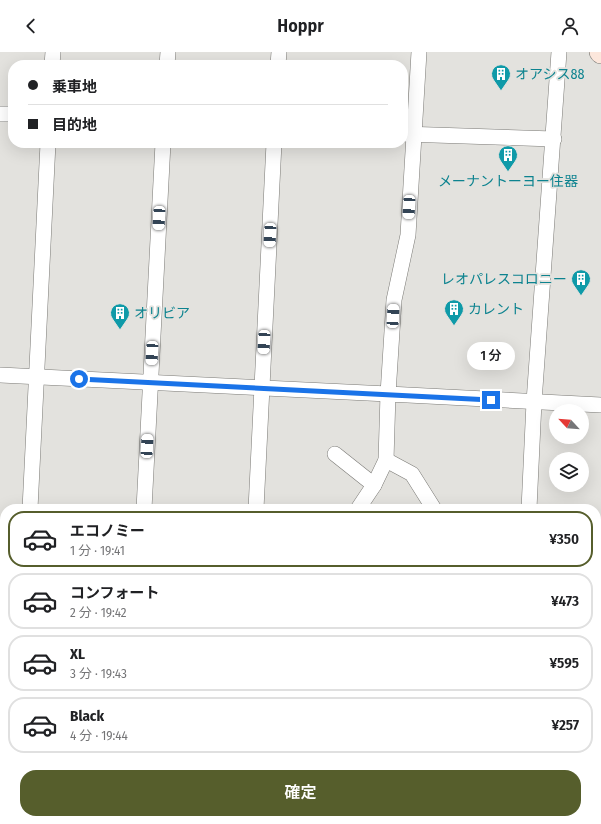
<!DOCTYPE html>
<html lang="ja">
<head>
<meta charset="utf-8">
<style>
  body { margin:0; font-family:"Fira Sans Condensed","Noto Sans JP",sans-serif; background:#f6f6f6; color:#202124; height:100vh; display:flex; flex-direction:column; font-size:15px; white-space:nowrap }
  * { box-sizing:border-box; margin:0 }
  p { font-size:13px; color:#757577 }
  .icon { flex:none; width:22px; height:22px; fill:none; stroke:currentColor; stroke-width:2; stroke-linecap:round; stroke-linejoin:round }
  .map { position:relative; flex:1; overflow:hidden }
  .panel { position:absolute; left:0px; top:452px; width:601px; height:320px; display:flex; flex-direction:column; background:#fff; border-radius:16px 16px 0 0; box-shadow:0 4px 16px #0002 }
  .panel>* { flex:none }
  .top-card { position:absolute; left:8px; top:8px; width:400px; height:88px; border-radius:16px; box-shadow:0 4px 16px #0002; display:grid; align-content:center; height:88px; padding:0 20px; background:#fff }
  .needle { width:26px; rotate:296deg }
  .buttons { position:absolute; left:549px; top:352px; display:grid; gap:8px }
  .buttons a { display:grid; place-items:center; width:40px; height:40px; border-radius:50%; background:#fff; box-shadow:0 4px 16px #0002; font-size:20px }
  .end { position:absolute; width:18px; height:18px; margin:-9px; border:5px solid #1a73e8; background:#fff; box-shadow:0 0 0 2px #fff }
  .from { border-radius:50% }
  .bubble { position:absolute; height:28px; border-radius:14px; background:#fff; box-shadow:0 4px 16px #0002; font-size:13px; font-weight:600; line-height:28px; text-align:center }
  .car { position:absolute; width:12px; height:24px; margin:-12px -6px; border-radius:5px; box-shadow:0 0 3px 1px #0007; background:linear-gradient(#fff 24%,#345 0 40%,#fff 0 76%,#345 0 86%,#fff 0) }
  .top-card b { display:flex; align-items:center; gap:14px; height:38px; font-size:15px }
  .top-card b+b { border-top:1px solid #e0e0e0 }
  .top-card i { width:10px; height:10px; background:#202124 }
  ul { padding:7px 0 0; list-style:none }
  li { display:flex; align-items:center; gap:12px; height:56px; margin:0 8px 6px; padding:0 12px; border:2px solid #e0e0e0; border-radius:16px }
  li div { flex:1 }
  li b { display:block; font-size:15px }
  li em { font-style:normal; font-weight:600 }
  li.active { border-color:#565e2c }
  li>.icon { width:36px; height:36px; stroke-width:1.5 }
  .primary-button { display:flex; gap:8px; margin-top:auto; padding:8px 20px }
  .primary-button a { flex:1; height:46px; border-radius:16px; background:#565e2c; color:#fff; font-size:16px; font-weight:600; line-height:46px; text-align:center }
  header { display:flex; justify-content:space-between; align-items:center; height:52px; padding:0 20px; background:#fff; font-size:18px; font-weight:600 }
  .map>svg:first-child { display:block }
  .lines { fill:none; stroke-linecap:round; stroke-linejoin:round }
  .service-casing { stroke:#7b7a76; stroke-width:8 }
  .minor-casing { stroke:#7b7a76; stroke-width:16 }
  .secondary-casing { stroke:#7b7a76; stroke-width:22 }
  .service { stroke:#fff; stroke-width:7 }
  .minor { stroke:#fff; stroke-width:15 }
  .secondary { stroke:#fce7dc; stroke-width:21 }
  .route { stroke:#1a73e8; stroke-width:5 }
  .labels { text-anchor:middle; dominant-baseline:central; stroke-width:3.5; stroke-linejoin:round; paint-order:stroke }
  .culture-label { font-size:14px; fill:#0d838f; stroke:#e3e2de; text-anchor:start }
</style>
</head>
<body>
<header><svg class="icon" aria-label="back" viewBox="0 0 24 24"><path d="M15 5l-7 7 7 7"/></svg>Hoppr<svg class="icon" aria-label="person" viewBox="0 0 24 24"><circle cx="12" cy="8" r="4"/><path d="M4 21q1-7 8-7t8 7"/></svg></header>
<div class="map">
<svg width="601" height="772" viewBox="0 0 601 772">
  <rect width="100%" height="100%" fill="#e3e2de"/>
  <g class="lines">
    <!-- service casing -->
    <g class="service-casing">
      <g id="service">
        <path d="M 242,772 L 246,770 L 249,772"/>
        <path d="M 301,772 L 309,767"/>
      </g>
    </g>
    <!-- minor casing -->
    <g class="minor-casing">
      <g id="minor">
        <path d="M 52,13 L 53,0"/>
        <path d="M 167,13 L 168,0"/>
        <path d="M 278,13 L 279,0"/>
        <path d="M 0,62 L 13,62"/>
        <path d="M 403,82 L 554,87"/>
        <path d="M 0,323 L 388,342 L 394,248 L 408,183 L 419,0"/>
        <path d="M 335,402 L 374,433"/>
        <path d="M 386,408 L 412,422 L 434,457"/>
        <path d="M 30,457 L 48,91"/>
        <path d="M 144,457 L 163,91"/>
        <path d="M 256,457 L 274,91"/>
        <path d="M 358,457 L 374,433 L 386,408 L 388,342 L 601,353"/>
        <path d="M 529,457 L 534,350 L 559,0"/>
        <path d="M 596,540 L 601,540"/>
        <path d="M 0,585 L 5,585"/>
        <path d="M 596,708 L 601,701"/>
        <path d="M 157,767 L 160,772"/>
        <path d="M 340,767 L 344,772"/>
        <path d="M 462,767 L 465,772"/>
        <path d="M 557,767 L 559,772"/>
        <path d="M 15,772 L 16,767"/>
        <path d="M 477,772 L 486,767"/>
      </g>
    </g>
    <!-- secondary casing -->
    <g class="secondary-casing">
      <path id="secondary" d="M 600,0 L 601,1"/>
    </g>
    <!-- service -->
    <use href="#service" class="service"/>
    <!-- minor -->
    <use href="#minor" class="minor"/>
    <!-- secondary -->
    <use href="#secondary" class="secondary"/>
  </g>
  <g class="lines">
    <!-- route -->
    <path class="route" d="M 79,327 L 491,348"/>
  </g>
  <!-- icons -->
  <defs>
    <g id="building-pin" transform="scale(1)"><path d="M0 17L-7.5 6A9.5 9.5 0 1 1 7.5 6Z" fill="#0f9aa8" stroke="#e3e2de"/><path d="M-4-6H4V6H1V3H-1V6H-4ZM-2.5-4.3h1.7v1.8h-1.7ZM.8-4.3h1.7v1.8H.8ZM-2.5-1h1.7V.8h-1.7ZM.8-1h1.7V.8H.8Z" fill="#fff"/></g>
  </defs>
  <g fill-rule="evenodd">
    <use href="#building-pin" x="501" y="22"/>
    <use href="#building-pin" x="508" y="103"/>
    <use href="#building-pin" x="581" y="227"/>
    <use href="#building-pin" x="454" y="257"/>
    <use href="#building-pin" x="120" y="261"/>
  </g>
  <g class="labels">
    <!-- culture labels -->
    <g class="culture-label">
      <text x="515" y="22">オアシス88</text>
      <text x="508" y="129" text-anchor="middle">メーナントーヨー住器</text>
      <text x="567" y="227" text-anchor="end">レオパレスコロニー</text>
      <text x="468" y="257">カレント</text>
      <text x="134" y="261">オリビア</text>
    </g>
  </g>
</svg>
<div class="buttons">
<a><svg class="needle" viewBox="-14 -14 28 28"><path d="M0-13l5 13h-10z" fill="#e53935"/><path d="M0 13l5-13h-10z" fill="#757577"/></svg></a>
<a><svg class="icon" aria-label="layers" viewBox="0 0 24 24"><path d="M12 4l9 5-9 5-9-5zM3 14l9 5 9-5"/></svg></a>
</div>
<i class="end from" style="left:79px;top:327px"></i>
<i class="end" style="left:491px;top:348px"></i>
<div class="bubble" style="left:467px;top:290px;width:48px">1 分</div>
<i class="car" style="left:409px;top:155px;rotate:183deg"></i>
<i class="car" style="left:159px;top:166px;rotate:183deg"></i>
<i class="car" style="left:270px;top:183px;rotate:183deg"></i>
<i class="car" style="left:393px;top:264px;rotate:3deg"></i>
<i class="car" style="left:264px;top:290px;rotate:183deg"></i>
<i class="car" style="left:152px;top:301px;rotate:183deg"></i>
<i class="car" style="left:147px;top:394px;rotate:3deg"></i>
<div class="top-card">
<b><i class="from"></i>乗車地</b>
<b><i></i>目的地</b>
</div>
<section class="panel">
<ul>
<li class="active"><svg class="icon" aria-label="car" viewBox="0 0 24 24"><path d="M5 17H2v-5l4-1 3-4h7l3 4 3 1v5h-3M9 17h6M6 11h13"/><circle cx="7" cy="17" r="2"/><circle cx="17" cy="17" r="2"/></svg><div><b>エコノミー</b><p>1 分 · 19:41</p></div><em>¥350</em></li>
<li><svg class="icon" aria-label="car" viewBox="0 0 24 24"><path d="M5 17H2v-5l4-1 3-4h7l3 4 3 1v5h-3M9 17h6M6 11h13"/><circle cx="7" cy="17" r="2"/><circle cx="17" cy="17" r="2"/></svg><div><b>コンフォート</b><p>2 分 · 19:42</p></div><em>¥473</em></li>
<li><svg class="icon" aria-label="car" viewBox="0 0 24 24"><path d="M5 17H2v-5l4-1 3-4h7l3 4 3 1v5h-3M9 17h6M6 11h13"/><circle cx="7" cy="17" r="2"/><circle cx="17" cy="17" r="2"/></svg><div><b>XL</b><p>3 分 · 19:43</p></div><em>¥595</em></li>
<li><svg class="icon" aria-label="car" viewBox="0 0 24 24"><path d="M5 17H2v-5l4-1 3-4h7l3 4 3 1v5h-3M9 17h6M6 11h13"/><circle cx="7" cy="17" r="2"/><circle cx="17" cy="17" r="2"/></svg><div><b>Black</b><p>4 分 · 19:44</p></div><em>¥257</em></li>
</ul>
<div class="primary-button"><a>確定</a></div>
</section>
</div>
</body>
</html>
